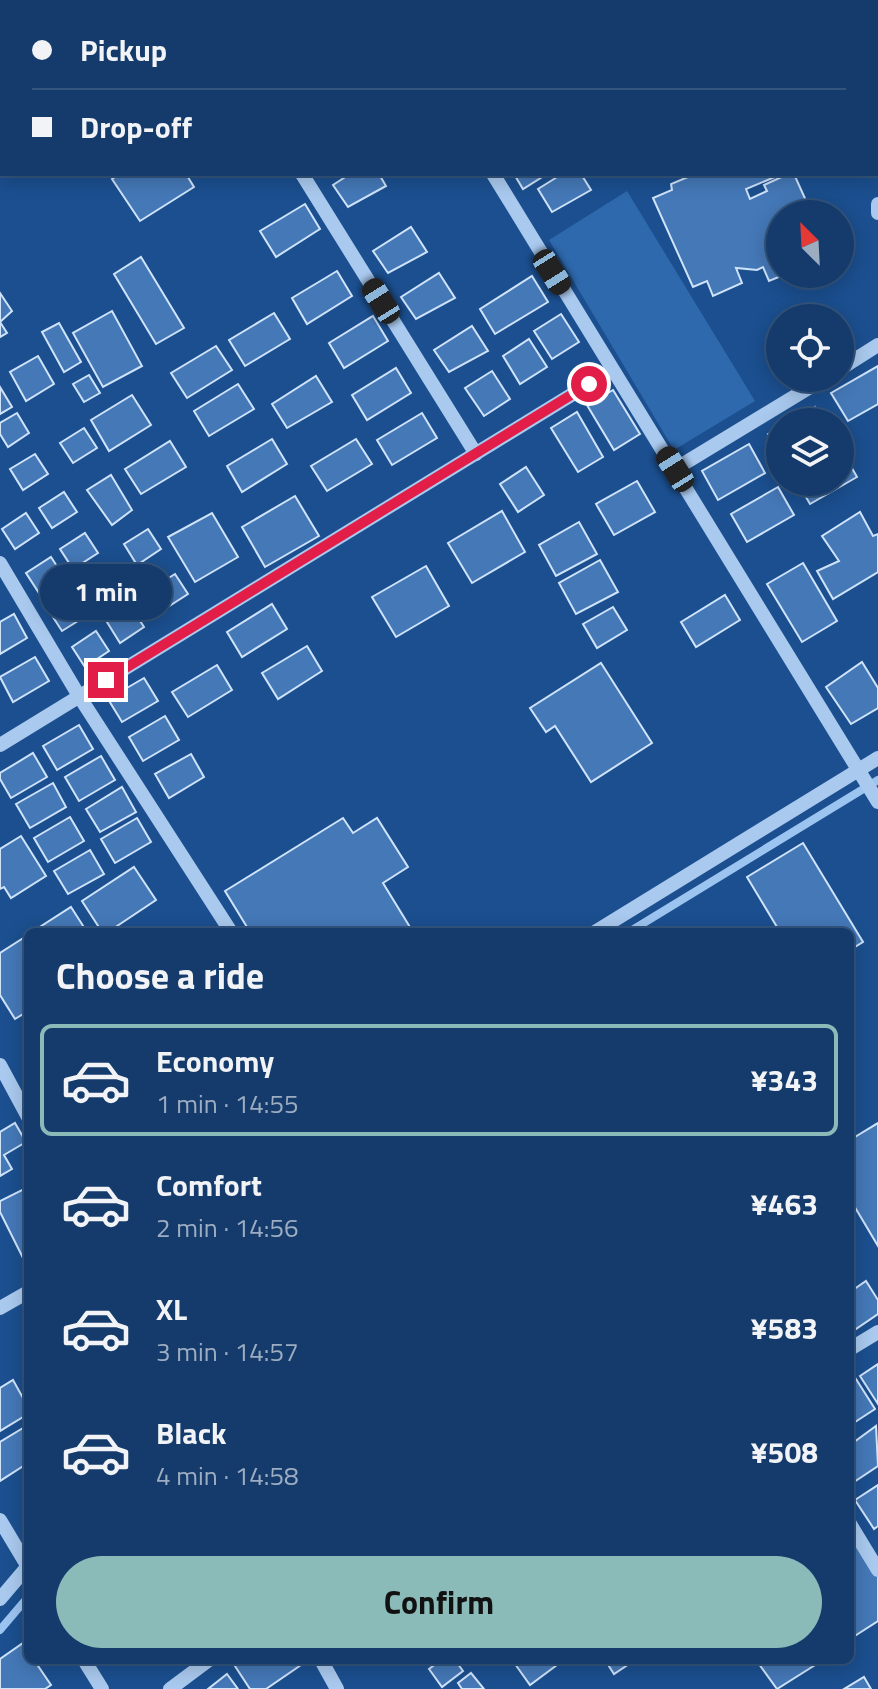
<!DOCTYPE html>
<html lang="en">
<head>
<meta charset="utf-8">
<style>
  body { margin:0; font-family:"Titillium Web",sans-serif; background:#1d4271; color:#f1f3f6; height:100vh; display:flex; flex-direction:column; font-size:30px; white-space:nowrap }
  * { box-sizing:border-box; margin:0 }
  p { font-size:26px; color:#9dadc1 }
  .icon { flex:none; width:44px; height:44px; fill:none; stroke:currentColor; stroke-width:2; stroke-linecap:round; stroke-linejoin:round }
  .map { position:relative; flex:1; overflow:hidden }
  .drawer { position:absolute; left:24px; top:928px; width:830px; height:736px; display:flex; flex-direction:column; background:#143b6b; border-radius:12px; box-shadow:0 4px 20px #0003,0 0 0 2px #33557e }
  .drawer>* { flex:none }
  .top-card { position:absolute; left:0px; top:0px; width:878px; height:176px; box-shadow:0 4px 20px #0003,0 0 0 2px #33557e; display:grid; align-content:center; height:176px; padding:0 32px; background:#143b6b }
  .needle { width:52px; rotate:336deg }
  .controls { position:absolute; left:766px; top:200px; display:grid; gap:16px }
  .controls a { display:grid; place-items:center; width:88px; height:88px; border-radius:50%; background:#143b6b; box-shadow:0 4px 20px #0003,0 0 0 2px #33557e; font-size:40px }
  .end { position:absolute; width:36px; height:36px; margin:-18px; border:10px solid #e11d48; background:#fff; box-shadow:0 0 0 4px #fff }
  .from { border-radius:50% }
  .bubble { position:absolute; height:56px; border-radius:28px; background:#143b6b; box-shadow:0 4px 20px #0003,0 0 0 2px #33557e; font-size:26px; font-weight:700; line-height:56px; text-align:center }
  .car { position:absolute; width:24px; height:48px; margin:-24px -12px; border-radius:10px; box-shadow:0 0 6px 2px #0007; background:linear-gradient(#222 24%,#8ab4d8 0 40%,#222 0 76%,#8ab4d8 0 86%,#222 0) }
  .top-card b { display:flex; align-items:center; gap:28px; height:76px; font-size:30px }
  .top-card b+b { border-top:2px solid #33557e }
  .top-card i { width:20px; height:20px; background:#f1f3f6 }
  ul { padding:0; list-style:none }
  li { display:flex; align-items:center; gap:24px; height:112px; margin:0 16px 12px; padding:0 16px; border:4px solid transparent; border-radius:12px }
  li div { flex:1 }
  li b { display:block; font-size:30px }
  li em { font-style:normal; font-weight:700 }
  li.on { border-color:#8bbbb9 }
  li>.icon { width:72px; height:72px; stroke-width:1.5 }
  h2 { padding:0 32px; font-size:36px; line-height:96px }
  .button { display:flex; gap:16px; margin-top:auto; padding:16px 32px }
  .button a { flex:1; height:92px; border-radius:48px; background:#8bbbb9; color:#111; font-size:32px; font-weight:700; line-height:92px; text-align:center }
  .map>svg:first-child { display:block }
  .green { fill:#2e69ad }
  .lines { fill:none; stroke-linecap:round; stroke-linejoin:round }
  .stream { stroke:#9cc4f0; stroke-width:8 }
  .building { fill:#4478b7; stroke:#cfe3fa; stroke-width:2 }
  .minor { stroke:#a9c9ee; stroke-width:14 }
  .route { stroke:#e11d48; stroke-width:10 }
</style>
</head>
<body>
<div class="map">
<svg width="878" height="1689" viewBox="0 0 878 1689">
  <rect width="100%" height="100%" fill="#1b4f8f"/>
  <!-- green -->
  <path class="green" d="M 627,191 L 755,401 L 674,450 L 549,240 Z"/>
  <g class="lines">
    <!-- stream -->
    <g class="stream">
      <path d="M 629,932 L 878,780"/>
      <path d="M 0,1630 L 28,1597"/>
    </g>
  </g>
  <!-- building -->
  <g class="building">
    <path d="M 120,174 L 186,174 L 194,187 L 140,221 L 112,179 Z"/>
    <path d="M 350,174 L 379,174 L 386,186 L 348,207 L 333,185 Z"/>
    <path d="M 514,174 L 547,174 L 523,189 Z"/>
    <path d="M 562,174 L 581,174 L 591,190 L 552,212 L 538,189 Z"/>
    <path d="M 695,174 L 782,174 L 746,189 L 750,199 L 767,191 L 764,185 L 788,174 L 794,174 L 812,214 L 780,214 L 780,274 L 786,274 L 769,281 L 763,267 L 757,270 L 736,268 L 742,283 L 713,296 L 707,281 L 693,287 L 653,198 L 672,190 L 671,184 Z"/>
    <path d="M 305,204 L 320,229 L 276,257 L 260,231 Z"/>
    <path d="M 411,227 L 427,252 L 388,273 L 373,251 Z"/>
    <path d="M 141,257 L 184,328 L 156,344 L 114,274 Z"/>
    <path d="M 337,271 L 352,296 L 307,324 L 292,298 Z"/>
    <path d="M 439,273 L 455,298 L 416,319 L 401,297 Z"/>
    <path d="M 800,274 L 826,274 L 827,276 L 805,285 Z"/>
    <path d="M 532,276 L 548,302 L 495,334 L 480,309 Z"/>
    <path d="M 0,293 L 12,311 L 0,322 L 7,333 L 0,337 Z"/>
    <path d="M 112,311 L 142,366 L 103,387 L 73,333 Z"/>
    <path d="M 274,313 L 290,339 L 245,366 L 229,340 Z"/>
    <path d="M 561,314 L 579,342 L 552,359 L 534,331 Z"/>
    <path d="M 373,316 L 388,341 L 344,368 L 329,343 Z"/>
    <path d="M 59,323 L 81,362 L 64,372 L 42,332 Z"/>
    <path d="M 472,326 L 488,351 L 449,372 L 434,350 Z"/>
    <path d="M 529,339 L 547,367 L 520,384 L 503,356 Z"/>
    <path d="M 216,346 L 232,370 L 187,398 L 171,373 Z"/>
    <path d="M 38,356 L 54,384 L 26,401 L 10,372 Z"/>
    <path d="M 878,366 L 878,404 L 848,421 L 831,393 Z"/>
    <path d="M 396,368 L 411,393 L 367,420 L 352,395 Z"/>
    <path d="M 492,371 L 510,399 L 484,416 L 465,388 Z"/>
    <path d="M 89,375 L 100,393 L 84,402 L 73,384 Z"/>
    <path d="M 316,376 L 332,402 L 287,428 L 272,404 Z"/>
    <path d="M 238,384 L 254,409 L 209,436 L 194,411 Z"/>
    <path d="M 0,387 L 12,407 L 0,414 Z"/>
    <path d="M 613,390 L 640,434 L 614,450 L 587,405 Z"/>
    <path d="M 132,395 L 151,425 L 109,451 L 91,420 Z"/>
    <path d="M 815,407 L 823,422 L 789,422 Z"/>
    <path d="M 577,412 L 603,457 L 578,472 L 551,428 Z"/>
    <path d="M 17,413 L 29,433 L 8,447 L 0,434 L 0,423 Z"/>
    <path d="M 422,413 L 437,438 L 392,465 L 377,440 Z"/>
    <path d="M 780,427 L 780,456 L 768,434 Z"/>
    <path d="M 84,428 L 97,448 L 73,463 L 60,443 Z"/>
    <path d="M 272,439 L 287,464 L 242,492 L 227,466 Z"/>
    <path d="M 356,439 L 372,464 L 327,491 L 311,466 Z"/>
    <path d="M 170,441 L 186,467 L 141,494 L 125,469 Z"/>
    <path d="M 749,444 L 765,473 L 718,500 L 702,471 Z"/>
    <path d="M 841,449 L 857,477 L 810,504 L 797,482 L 840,482 Z"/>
    <path d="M 35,454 L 48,474 L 23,490 L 10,469 Z"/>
    <path d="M 526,467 L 544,495 L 518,512 L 500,484 Z"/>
    <path d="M 111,475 L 132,510 L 112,525 L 87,490 Z"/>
    <path d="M 637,481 L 655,512 L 614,535 L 596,504 Z"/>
    <path d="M 778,487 L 794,515 L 747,542 L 731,514 Z"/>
    <path d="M 64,492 L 77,512 L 52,528 L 39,508 Z"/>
    <path d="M 295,496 L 319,536 L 265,567 L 242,527 Z"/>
    <path d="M 502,511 L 525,552 L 472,583 L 448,543 Z"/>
    <path d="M 860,512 L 873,536 L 878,534 L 878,572 L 833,599 L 817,571 L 839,561 L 822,536 Z"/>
    <path d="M 26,513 L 39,533 L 15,549 L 2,529 Z"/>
    <path d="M 212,513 L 238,557 L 195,582 L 168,537 Z"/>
    <path d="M 579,522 L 597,554 L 556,576 L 539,545 Z"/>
    <path d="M 148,529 L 161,549 L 137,565 L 124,544 Z"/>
    <path d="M 85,533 L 98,553 L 73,569 L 60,549 Z"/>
    <path d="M 51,557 L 64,577 L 39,593 L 26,573 Z"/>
    <path d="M 600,560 L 618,592 L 576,614 L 559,583 Z"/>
    <path d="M 803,563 L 837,621 L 802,642 L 767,584 Z"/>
    <path d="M 426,566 L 449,606 L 396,637 L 372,597 Z"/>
    <path d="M 109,571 L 122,591 L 97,606 L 84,586 Z"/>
    <path d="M 175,574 L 188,594 L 163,610 L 151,589 Z"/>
    <path d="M 725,595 L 740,620 L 696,647 L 681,622 Z"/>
    <path d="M 73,596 L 86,616 L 62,631 L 49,611 Z"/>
    <path d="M 272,604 L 287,629 L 242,657 L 227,632 Z"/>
    <path d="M 131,607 L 144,627 L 120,643 L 107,622 Z"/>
    <path d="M 613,607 L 627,630 L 597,648 L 583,624 Z"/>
    <path d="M 14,614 L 27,638 L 0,654 L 0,622 Z"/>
    <path d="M 96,631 L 109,651 L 85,667 L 72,647 Z"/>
    <path d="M 307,646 L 322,671 L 278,699 L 262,673 Z"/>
    <path d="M 35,657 L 49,681 L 13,702 L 0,677 Z"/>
    <path d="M 862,662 L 878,688 L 878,708 L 851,724 L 826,687 Z"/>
    <path d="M 601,663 L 652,743 L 591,782 L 555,726 L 546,732 L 530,708 Z"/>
    <path d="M 217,665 L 232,690 L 188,717 L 172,692 Z"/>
    <path d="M 144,678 L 158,701 L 122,722 L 108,699 Z"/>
    <path d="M 165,716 L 179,740 L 143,761 L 129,737 Z"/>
    <path d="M 79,725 L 93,749 L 57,770 L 43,746 Z"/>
    <path d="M 33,753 L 47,777 L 11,798 L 0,779 L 0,773 Z"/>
    <path d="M 191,754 L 204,777 L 169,798 L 155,774 Z"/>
    <path d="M 101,756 L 115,780 L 79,801 L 65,777 Z"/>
    <path d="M 53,783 L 66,807 L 30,828 L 16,804 Z"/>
    <path d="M 122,787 L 136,812 L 100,832 L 86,809 Z"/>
    <path d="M 70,817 L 84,841 L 48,862 L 34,838 Z"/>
    <path d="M 137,818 L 151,842 L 115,863 L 101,839 Z"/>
    <path d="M 343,818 L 353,833 L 377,818 L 408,867 L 383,883 L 413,932 L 250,932 L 225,891 Z"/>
    <path d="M 21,836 L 46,876 L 11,898 L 4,887 L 0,889 L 0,849 Z"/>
    <path d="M 803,843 L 863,942 L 850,950 L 850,932 L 780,932 L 747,877 Z"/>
    <path d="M 90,850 L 104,874 L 68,894 L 54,871 Z"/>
    <path d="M 134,867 L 156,900 L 108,932 L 102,932 L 82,901 Z"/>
    <path d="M 71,907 L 87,932 L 32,932 Z"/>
    <path d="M 28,935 L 28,1011 L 15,1019 L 0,995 L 0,953 Z"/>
    <path d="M 15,1123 L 26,1142 L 4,1155 L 12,1169 L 0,1176 L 0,1132 Z"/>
    <path d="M 878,1123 L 878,1246 L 850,1199 L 850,1140 Z"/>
    <path d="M 28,1187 L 28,1256 L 23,1258 L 0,1212 L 0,1201 Z"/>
    <path d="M 866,1281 L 878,1300 L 878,1314 L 850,1333 L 850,1292 Z"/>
    <path d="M 878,1364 L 878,1404 L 860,1376 Z"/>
    <path d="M 856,1379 L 875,1409 L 852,1424 L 850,1382 Z"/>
    <path d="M 13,1380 L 28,1407 L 28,1414 L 0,1431 L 0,1388 Z"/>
    <path d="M 28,1425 L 28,1463 L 0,1481 L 0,1442 Z"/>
    <path d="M 876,1426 L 878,1466 L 851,1484 L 850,1445 Z"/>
    <path d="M 878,1485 L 878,1526 L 874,1529 L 855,1500 Z"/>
    <path d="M 850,1530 L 878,1573 L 878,1621 L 850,1639 Z"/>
    <path d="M 23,1643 L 28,1651 L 28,1660 L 34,1660 L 51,1685 L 45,1689 L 0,1689 L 0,1659 Z"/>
    <path d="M 231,1660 L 297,1660 L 301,1665 L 266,1689 L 250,1689 Z"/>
    <path d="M 441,1660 L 455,1660 L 463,1671 L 442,1687 L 429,1669 Z"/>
    <path d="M 520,1660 L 554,1660 L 557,1665 L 530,1685 L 515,1664 Z"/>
    <path d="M 605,1660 L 635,1660 L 614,1674 Z"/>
    <path d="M 756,1660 L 823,1660 L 777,1689 Z"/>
    <path d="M 471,1673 L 484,1689 L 462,1689 L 458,1683 Z"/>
    <path d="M 227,1674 L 238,1689 L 208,1689 Z"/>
    <path d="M 864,1677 L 871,1689 L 844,1689 Z"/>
  </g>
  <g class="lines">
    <!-- minor -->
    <g class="minor">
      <path d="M 386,0 L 388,2"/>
      <path d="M 243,2 L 247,0"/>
      <path d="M 0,153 L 2,151"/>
      <path d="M 302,174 L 476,454"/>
      <path d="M 493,174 L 878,802"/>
      <path d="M 878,204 L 878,213"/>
      <path d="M 840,369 L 878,345"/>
      <path d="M 675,469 L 825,378"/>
      <path d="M 0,563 L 79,696 L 231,932"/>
      <path d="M 0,745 L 612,370"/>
      <path d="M 595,932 L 878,758"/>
      <path d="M 0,1065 L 28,1117"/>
      <path d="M 0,1308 L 28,1292"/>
      <path d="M 850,1349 L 878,1332"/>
      <path d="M 0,1520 L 28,1567"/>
      <path d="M 850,1524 L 878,1570"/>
      <path d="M 0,1599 L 28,1566"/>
      <path d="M 84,1660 L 102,1689"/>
      <path d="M 321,1660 L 337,1689"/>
      <path d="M 170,1689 L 209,1660"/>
    </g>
  </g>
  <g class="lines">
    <!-- route -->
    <path class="route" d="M 106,680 L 589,384"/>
  </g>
</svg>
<div class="controls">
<a><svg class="needle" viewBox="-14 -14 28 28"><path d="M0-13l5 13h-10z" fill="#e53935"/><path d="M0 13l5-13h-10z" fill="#9dadc1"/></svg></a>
<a><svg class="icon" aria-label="locate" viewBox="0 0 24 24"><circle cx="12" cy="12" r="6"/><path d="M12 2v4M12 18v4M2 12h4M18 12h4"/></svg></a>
<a><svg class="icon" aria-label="layers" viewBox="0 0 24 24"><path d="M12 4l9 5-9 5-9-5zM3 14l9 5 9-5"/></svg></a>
</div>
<i class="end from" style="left:589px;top:384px"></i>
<i class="end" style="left:106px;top:680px"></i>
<div class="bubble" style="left:40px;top:564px;width:132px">1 min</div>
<i class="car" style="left:552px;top:272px;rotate:148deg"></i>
<i class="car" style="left:381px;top:301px;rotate:328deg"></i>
<i class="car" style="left:675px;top:469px;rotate:328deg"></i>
<div class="top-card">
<b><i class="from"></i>Pickup</b>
<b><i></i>Drop-off</b>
</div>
<section class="drawer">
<h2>Choose a ride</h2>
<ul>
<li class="on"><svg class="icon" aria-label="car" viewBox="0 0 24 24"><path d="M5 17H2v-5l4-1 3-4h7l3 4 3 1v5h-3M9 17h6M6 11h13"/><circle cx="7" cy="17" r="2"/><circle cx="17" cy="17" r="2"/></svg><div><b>Economy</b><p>1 min · 14:55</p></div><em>¥343</em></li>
<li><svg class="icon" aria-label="car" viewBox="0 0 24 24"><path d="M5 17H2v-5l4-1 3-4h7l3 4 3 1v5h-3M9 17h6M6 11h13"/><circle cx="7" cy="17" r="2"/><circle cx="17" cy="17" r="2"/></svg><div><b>Comfort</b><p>2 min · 14:56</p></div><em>¥463</em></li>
<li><svg class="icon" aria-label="car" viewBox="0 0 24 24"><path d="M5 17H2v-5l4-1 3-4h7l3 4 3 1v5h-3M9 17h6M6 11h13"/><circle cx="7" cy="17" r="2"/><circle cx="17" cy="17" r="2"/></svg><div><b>XL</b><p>3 min · 14:57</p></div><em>¥583</em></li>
<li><svg class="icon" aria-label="car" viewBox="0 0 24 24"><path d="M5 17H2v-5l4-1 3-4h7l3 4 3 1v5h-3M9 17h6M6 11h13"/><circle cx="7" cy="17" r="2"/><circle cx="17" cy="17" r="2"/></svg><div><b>Black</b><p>4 min · 14:58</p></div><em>¥508</em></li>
</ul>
<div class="button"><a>Confirm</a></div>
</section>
</div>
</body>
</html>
